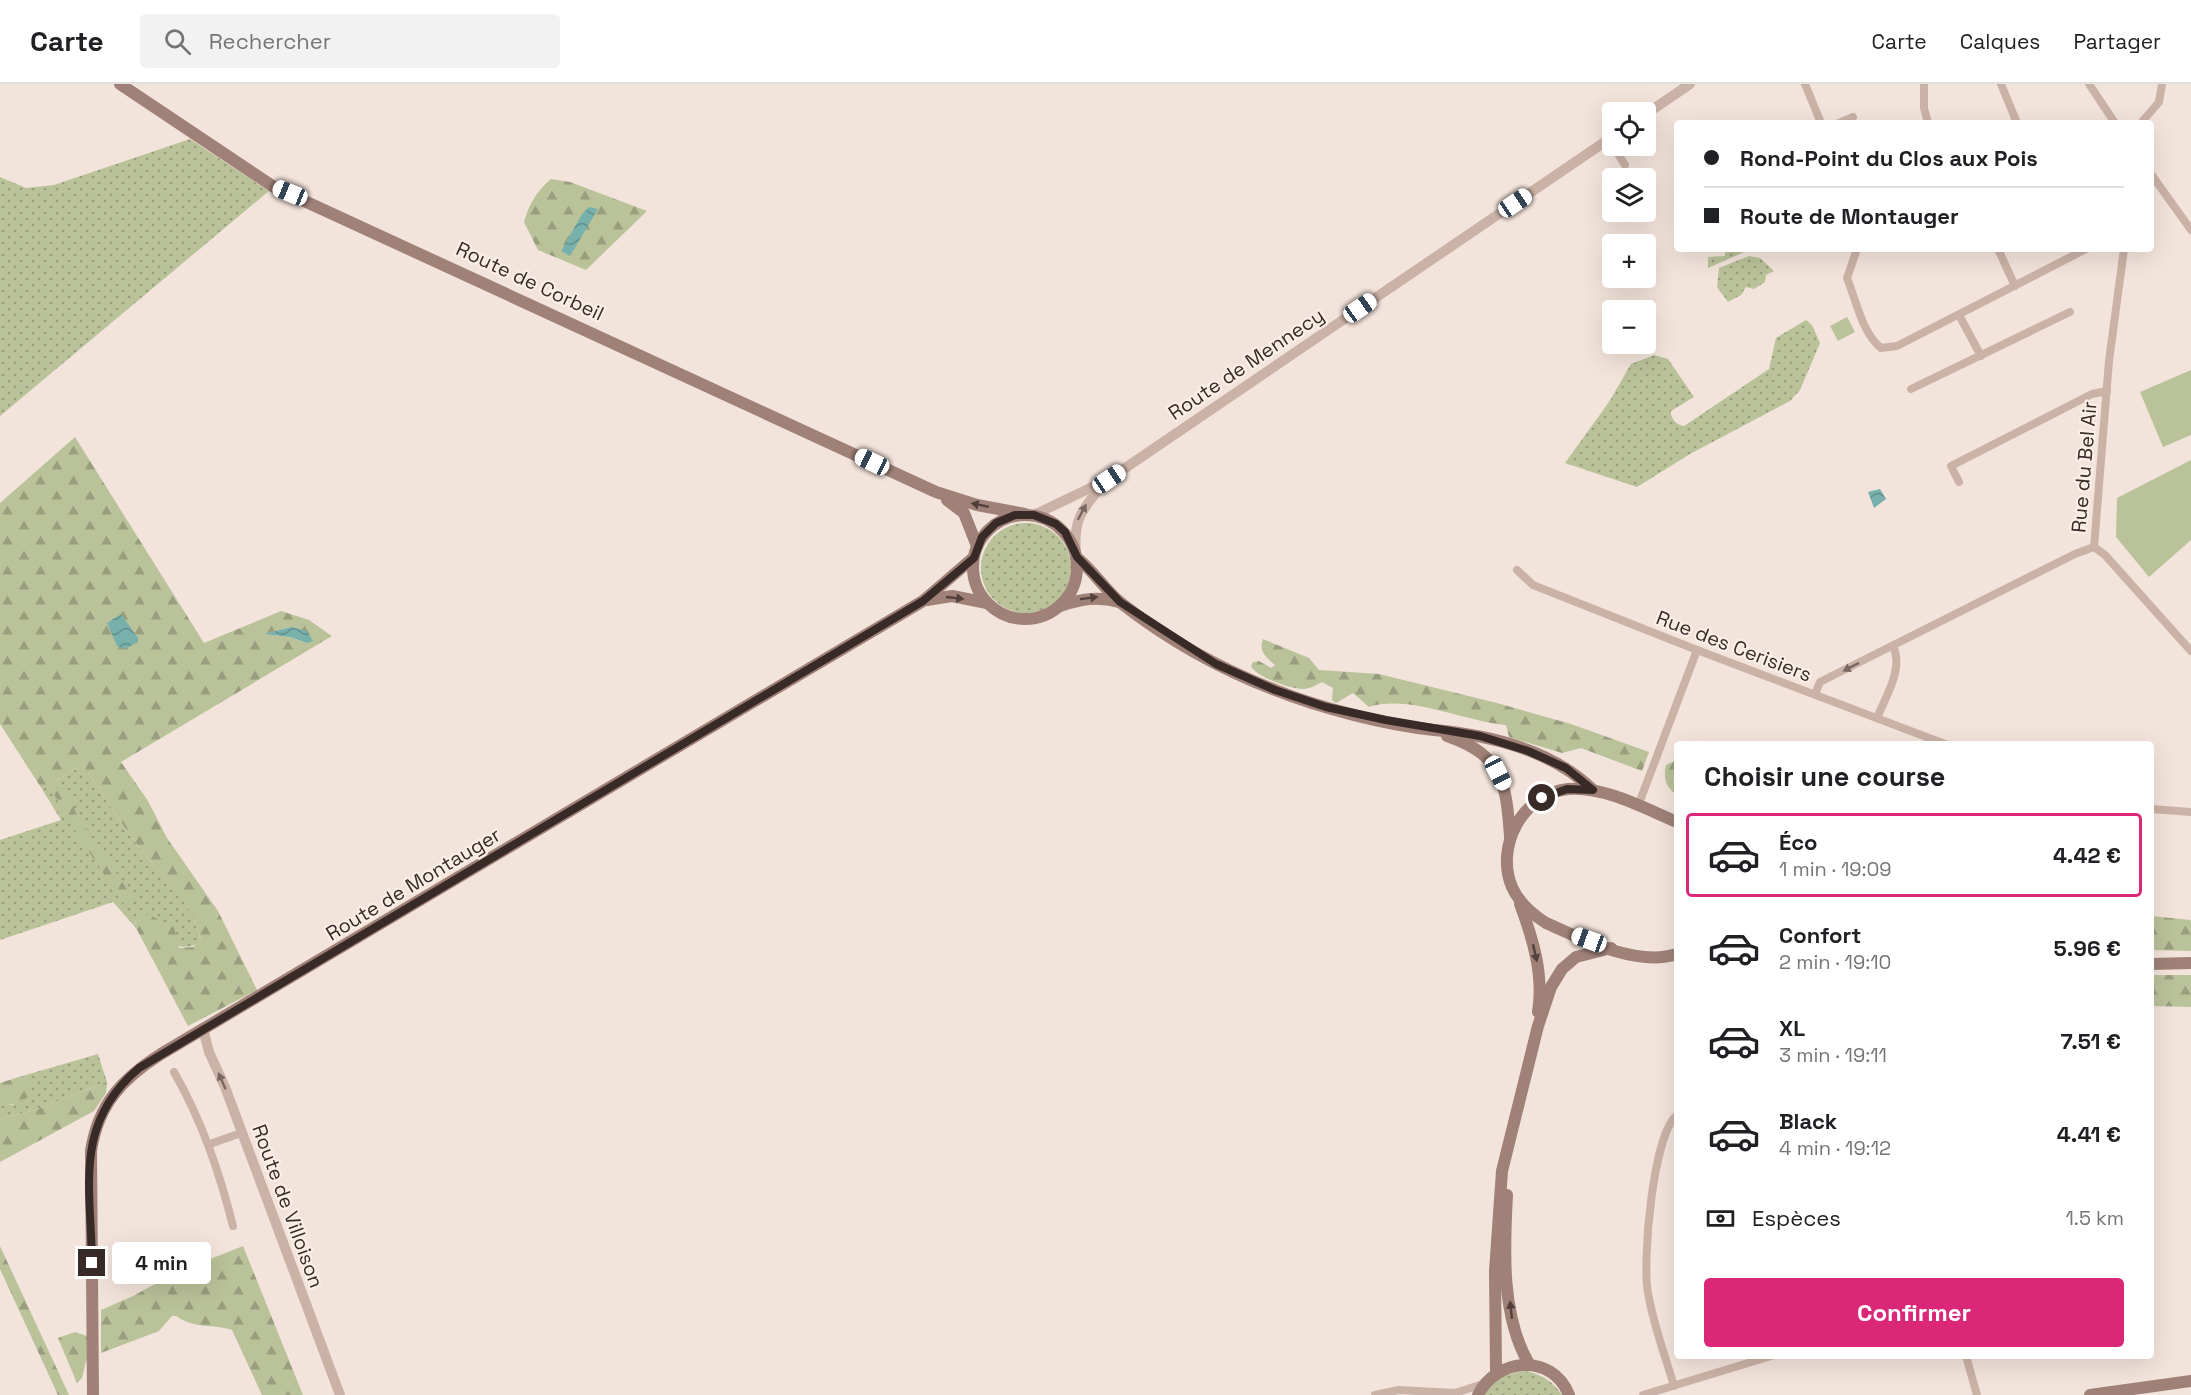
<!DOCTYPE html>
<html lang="fr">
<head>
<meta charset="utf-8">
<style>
  body { margin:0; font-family:"Space Grotesk",sans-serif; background:#f2f2f2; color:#202124; height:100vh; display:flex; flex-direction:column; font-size:22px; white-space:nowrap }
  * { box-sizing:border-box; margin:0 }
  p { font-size:20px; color:#757577 }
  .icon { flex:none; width:33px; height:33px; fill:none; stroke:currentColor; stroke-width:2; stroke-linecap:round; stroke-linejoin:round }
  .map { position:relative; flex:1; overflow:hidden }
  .details { position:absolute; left:1674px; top:657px; width:480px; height:618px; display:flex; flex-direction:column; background:#fff; border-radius:6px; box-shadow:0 6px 24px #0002 }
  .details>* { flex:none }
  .banner { position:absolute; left:1674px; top:36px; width:480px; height:132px; border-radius:6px; box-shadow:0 6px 24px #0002; display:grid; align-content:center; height:132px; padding:0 30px; background:#fff }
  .controls { position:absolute; left:1602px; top:18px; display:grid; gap:12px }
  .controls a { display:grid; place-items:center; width:54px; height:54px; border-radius:6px; background:#fff; box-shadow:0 6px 24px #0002; font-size:30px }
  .end { position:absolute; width:27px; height:27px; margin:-14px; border:8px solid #372a27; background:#fff; box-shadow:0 0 0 3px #fff }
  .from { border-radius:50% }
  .bubble { position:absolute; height:42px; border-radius:6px; background:#fff; box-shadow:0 6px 24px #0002; font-size:20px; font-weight:700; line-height:42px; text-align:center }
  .car { position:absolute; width:18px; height:36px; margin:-18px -9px; border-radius:8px; box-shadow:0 0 4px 2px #0007; background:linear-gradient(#fff 24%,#345 0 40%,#fff 0 76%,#345 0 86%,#fff 0) }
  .banner b { display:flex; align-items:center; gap:21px; height:57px; font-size:22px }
  .banner b+b { border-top:2px solid #e0e0e0 }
  .banner i { width:15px; height:15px; background:#202124 }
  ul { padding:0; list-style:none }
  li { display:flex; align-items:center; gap:18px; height:84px; margin:0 12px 9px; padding:0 18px; border:3px solid transparent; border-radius:6px }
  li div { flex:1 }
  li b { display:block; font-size:22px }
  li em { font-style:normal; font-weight:700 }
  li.selected { border-color:#db2777 }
  li>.icon { width:54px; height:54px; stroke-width:1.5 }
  h2 { padding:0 30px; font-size:27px; line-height:72px }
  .pay { display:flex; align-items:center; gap:15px; height:66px; padding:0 30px; font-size:22px }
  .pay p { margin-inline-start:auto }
  .button { display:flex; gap:12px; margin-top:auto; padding:12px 30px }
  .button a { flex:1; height:69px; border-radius:6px; background:#db2777; color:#fff; font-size:24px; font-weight:700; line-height:69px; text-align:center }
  header { display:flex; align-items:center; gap:36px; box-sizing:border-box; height:84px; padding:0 30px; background:#fff; border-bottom:2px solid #e0e0e0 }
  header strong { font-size:28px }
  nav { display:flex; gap:33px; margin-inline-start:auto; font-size:21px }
  .search { width:420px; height:54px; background:#f2f2f2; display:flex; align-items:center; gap:15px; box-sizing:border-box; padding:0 21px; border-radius:6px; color:#757577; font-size:22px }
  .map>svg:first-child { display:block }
  .grass { fill:url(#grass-dots) }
  .forest { fill:url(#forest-firs); fill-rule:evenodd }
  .park { fill:#bac29a }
  .water { fill:url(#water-waves) }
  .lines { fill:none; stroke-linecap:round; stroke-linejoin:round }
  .minor { stroke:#cbb2a6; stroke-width:8 }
  .tertiary { stroke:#cbb2a6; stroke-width:10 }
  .secondary { stroke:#9f8177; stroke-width:12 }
  .oneway { fill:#51403b }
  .oneway2 { fill:#7a6760 }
  .route { stroke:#372a27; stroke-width:8 }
  .labels { text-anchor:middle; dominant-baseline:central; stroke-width:4.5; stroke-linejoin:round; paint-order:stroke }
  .street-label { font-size:20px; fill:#372a27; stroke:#faefe7 }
</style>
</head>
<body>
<header>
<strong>Carte</strong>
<div class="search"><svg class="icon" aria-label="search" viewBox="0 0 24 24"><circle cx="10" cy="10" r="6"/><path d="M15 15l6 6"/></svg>Rechercher</div>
<nav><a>Carte</a><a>Calques</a><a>Partager</a></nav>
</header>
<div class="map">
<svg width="2191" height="1311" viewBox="0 0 2191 1311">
  <defs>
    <pattern id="grass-dots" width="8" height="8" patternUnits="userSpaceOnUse" patternTransform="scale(1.5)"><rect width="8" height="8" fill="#bac29a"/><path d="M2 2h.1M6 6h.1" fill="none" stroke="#989e7e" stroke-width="1.8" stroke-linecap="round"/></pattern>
    <pattern id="forest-firs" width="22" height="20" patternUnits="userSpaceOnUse" patternTransform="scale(1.5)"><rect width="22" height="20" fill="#bac29a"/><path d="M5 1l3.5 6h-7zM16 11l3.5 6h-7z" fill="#989e7e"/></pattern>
    <pattern id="water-waves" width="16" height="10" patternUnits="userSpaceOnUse" patternTransform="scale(1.5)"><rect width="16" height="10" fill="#78b1ac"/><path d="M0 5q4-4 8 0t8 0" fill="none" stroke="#63908c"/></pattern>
  </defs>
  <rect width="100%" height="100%" fill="#f3e4db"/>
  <!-- grass -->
  <g class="grass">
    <path d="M 190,55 L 269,107 L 0,332 L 0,93 L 26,104 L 54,101 Z"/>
    <path d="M 1725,165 L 1751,165 L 1708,184 L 1708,173 L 1725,172 Z"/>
    <path d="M 1749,172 L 1760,174 L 1774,187 L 1766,191 L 1765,198 L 1754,205 L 1746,203 L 1741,211 L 1728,218 L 1717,203 L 1719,184 Z"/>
    <path d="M 1806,236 L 1812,241 L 1820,259 L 1800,306 L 1790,317 L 1690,370 L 1637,403 L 1565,379 L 1609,318 L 1631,280 L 1654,271 L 1668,275 L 1694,313 L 1671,327 C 1670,335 1677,341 1684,342 L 1769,285 L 1776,254 Z"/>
    <circle cx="1026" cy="484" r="45"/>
    <path d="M 83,681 C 104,711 123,744 147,773 C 174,806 189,812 201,857 C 179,875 154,847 135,834 L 136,844 L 113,818 L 0,856 L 0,756 L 61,736 L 42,705 Z"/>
    <path d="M 98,970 L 107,998 L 35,1026 L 0,1035 L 0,1021 L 13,1021 L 32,997 L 19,993 Z"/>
    <path d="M 1526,1287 C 1543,1291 1552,1297 1562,1311 L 1485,1311 C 1492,1294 1509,1289 1526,1287 Z"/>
  </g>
  <!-- forest -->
  <g class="forest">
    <path d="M 551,95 L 570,98 L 647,127 L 586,186 L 538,166 L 524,138 C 529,120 536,108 551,95 Z"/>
    <path d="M 75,353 L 204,559 L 281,527 L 309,536 L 332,552 L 121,678 L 148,717 L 167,754 L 218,827 L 257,906 L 188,942 L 136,844 L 135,834 L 147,830 L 174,843 L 179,864 L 193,863 L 201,856 C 189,814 173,805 147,773 C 123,744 104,711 83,681 L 42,705 L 0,640 L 0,419 ZM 291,543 L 307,559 L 290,553 L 265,550 Z"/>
    <path d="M 1263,555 L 1309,574 L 1319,586 L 1379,590 L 1497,619 L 1571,640 L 1649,668 L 1642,687 L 1581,664 L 1562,669 L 1509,653 L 1506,641 C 1465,638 1410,610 1369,623 L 1353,609 L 1336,619 L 1332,616 L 1333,604 L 1322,598 C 1316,601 1310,605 1303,605 C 1291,605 1256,593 1251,582 L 1253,578 L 1259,577 L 1271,584 L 1275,581 C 1267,574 1258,568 1263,555 Z"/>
    <path d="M 1675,677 L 1677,678 L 1677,711 C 1666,703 1663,695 1666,681 Z"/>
    <path d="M 61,702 L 70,714 L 76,729 L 134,816 L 132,822 L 124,820 L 77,750 L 52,707 Z"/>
    <path d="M 2151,832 L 2191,836 L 2191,867 L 2151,866 Z"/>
    <path d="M 2151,891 L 2191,891 L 2191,923 L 2151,922 Z"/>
    <path d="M 19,993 L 32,996 L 31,1010 C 21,1020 14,1021 0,1021 L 0,999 Z"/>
    <path d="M 107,998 L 106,1009 L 94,1027 L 0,1078 L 0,1035 L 35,1026 Z"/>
    <path d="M 0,1162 L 69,1311 L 58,1311 L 0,1185 Z"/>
    <path d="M 243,1162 L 303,1311 L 262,1311 L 232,1246 C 210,1239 197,1246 176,1232 L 172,1232 L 159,1247 L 101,1269 L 101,1226 L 133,1212 L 201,1175 L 203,1178 Z"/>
    <path d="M 75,1248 L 87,1252 L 90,1274 L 86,1277 L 82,1294 L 77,1299 L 58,1254 Z"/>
  </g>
  <!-- park -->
  <g class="park">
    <path d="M 1847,233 L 1855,248 L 1838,257 L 1830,242 Z"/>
    <path d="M 2191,286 L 2191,351 L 2163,363 L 2140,308 Z"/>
    <path d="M 2191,376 L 2191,456 L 2149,493 L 2116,453 L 2117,414 Z"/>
  </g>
  <!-- water -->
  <g class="water">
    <path d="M 589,123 L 598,125 L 570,172 L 561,167 L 582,130 Z"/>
    <path d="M 1880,405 L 1886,415 L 1874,424 L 1868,408 Z"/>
    <path d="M 121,530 L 138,554 L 138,558 L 125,565 L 117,562 L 107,539 Z"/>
    <path d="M 291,543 L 307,547 L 313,557 L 307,559 L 290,553 L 264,550 Z"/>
  </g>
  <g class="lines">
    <!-- minor -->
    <g class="minor">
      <path d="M 1805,0 L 1821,39"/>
      <path d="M 1924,0 L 1924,24 L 1928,39"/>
      <path d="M 2001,0 L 2017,39"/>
      <path d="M 2089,0 L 2115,39"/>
      <path d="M 1839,39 L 1853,33"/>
      <path d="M 2141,39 L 2159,18 L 2162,0"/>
      <path d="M 1613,62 L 1625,81"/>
      <path d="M 2151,90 L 2191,146"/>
      <path d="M 1857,165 L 1847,194 C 1856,216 1862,249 1881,264 L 1897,262 L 2086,165"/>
      <path d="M 1998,165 L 2015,202"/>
      <path d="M 1959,231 L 1981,272"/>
      <path d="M 1911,305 L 2070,228"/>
      <path d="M 1959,398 L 1951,382 L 2092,310 L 2107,307"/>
      <path d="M 2094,463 L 2109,277 L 2124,165"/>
      <path d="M 2094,463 L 2105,471 L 2191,567"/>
      <path d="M 1517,486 L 1533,501 L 1697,566 L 1945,660"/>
      <path d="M 1815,610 L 1820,598 L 2075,470 L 2094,463"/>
      <path d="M 1877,634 C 1886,612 1904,584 1893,562"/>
      <path d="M 1638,722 L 1697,566"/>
      <path d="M 2151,725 L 2191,728"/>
      <path d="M 174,988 C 202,1037 219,1087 233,1142"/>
      <path d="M 210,1060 L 241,1049"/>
      <path d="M 1966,1272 L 1977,1311"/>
      <path d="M 1674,1302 C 1665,1271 1653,1240 1648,1209 C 1642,1177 1653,1050 1677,1031"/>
      <path d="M 1375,1311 L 1399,1306 L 1455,1309 L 1483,1300"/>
      <path d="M 1643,1311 L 1771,1272"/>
    </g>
    <!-- tertiary -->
    <g class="tertiary">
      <path d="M 1646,30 L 1690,0"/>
      <path d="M 1034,431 L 1109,395 L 1612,53"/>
      <path d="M 1076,470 C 1073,437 1081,426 1102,402"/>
      <path d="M 203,945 L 209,968 L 225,1003 L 340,1311"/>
    </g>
    <!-- secondary -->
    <g class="secondary">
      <path d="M 120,0 L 274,103 L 936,408 L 977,421 L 1025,430"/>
      <path d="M 947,416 L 964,429 L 977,462"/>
      <circle cx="1025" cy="483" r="52"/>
      <path d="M 1076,473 C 1093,486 1104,505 1121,519 C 1167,555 1220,585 1275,606 C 1320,624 1386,641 1434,646 C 1489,651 1552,666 1593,706"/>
      <path d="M 927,516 L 952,512 L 987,519"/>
      <path d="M 1060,522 C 1082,515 1097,512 1119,518"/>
      <path d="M 1447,652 C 1503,671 1506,699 1510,752"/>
      <path d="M 1677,738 C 1644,724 1604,702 1568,705 C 1522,710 1495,763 1512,803 C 1519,819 1532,830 1546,839 C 1584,856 1637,883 1677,870"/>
      <path d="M 1520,820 C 1533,855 1544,891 1538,928"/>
      <path d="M 2151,880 L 2191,879"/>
      <path d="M 1507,1111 C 1504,1166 1501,1232 1529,1280"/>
      <path d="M 1496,1288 L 1495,1187 L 1502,1087 L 1538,942 L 1551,903 L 1562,885 L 1576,873 L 1611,864"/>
      <path d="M 93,1311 L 91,1067 C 98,1020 123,994 161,970 L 923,517 L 973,474"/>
      <path d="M 1478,1311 C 1496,1274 1552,1268 1569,1311"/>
      <path d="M 2090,1311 L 2191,1297"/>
    </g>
  </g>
  <!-- one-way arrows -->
  <defs><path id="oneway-solid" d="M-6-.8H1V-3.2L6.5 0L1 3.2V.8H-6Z" transform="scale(1.5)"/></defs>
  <g class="oneway">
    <use href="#oneway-solid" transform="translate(980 421) rotate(-168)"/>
    <use href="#oneway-solid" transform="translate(955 514) rotate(6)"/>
    <use href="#oneway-solid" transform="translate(1089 514) rotate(-7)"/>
    <use href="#oneway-solid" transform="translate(1535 869) rotate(77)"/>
    <use href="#oneway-solid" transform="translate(1511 1226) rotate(-96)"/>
  </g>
  <g class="oneway2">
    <use href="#oneway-solid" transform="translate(1082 428) rotate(-62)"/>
    <use href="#oneway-solid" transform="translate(1851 583) rotate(153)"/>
    <use href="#oneway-solid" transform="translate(222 997) rotate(-114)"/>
  </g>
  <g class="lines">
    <!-- route -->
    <path class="route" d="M 92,1179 C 91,1103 73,1040 139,984 L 923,517 L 974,474 L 982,453 L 996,439 L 1015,431 L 1034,431 L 1056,440 L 1065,448 L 1077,473 L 1120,518 L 1216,580 L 1275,606 L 1326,623 L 1386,636 L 1480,652 L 1528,667 L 1566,684 L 1593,706 L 1567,705 L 1542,714"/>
  </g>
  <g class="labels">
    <!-- street labels -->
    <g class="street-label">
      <text transform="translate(530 197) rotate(25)">Route de Corbeil</text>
      <text transform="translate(1246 280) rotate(-34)">Route de Mennecy</text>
      <text transform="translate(2084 383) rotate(-85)">Rue du Bel Air</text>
      <text transform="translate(1734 562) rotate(21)">Rue des Cerisiers</text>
      <text transform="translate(413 800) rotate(-31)">Route de Montauger</text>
      <text transform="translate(288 1122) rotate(70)">Route de Villoison</text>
    </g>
  </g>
</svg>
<div class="controls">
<a><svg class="icon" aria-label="locate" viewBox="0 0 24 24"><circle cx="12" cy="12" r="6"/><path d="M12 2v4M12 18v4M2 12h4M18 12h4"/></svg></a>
<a><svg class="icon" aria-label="layers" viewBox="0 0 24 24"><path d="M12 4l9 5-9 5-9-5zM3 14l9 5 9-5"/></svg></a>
<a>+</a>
<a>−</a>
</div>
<i class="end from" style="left:1542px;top:714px"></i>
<i class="end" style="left:92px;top:1179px"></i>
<div class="bubble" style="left:112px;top:1158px;width:99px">4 min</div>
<i class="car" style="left:290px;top:109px;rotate:292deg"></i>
<i class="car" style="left:1515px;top:119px;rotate:56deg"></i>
<i class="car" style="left:1360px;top:224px;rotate:55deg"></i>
<i class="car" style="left:872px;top:378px;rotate:295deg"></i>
<i class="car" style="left:1109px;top:395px;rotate:56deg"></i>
<i class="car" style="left:1498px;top:689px;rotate:153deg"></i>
<i class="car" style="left:1589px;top:856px;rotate:290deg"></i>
<div class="banner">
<b><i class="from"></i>Rond-Point du Clos aux Pois</b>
<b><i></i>Route de Montauger</b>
</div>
<section class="details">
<h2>Choisir une course</h2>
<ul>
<li class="selected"><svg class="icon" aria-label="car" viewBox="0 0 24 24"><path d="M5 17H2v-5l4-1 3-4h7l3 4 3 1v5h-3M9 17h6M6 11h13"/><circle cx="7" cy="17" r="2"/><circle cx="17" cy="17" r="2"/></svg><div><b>Éco</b><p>1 min · 19:09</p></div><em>4.42 €</em></li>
<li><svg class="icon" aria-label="car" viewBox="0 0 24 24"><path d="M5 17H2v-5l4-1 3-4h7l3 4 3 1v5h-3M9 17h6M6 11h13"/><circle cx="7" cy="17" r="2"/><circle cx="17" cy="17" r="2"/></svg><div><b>Confort</b><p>2 min · 19:10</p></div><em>5.96 €</em></li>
<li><svg class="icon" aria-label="car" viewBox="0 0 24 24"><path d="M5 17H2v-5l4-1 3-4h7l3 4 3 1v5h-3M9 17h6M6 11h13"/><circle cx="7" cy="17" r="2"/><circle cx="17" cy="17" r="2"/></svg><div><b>XL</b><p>3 min · 19:11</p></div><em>7.51 €</em></li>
<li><svg class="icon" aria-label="car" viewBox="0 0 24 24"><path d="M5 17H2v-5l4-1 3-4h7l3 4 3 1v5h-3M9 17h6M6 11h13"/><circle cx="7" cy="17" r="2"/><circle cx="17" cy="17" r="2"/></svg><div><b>Black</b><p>4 min · 19:12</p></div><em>4.41 €</em></li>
</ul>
<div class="pay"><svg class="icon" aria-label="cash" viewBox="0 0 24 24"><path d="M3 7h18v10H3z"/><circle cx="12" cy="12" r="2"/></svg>Espèces<p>1.5 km</p></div>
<div class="button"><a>Confirmer</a></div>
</section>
</div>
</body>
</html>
